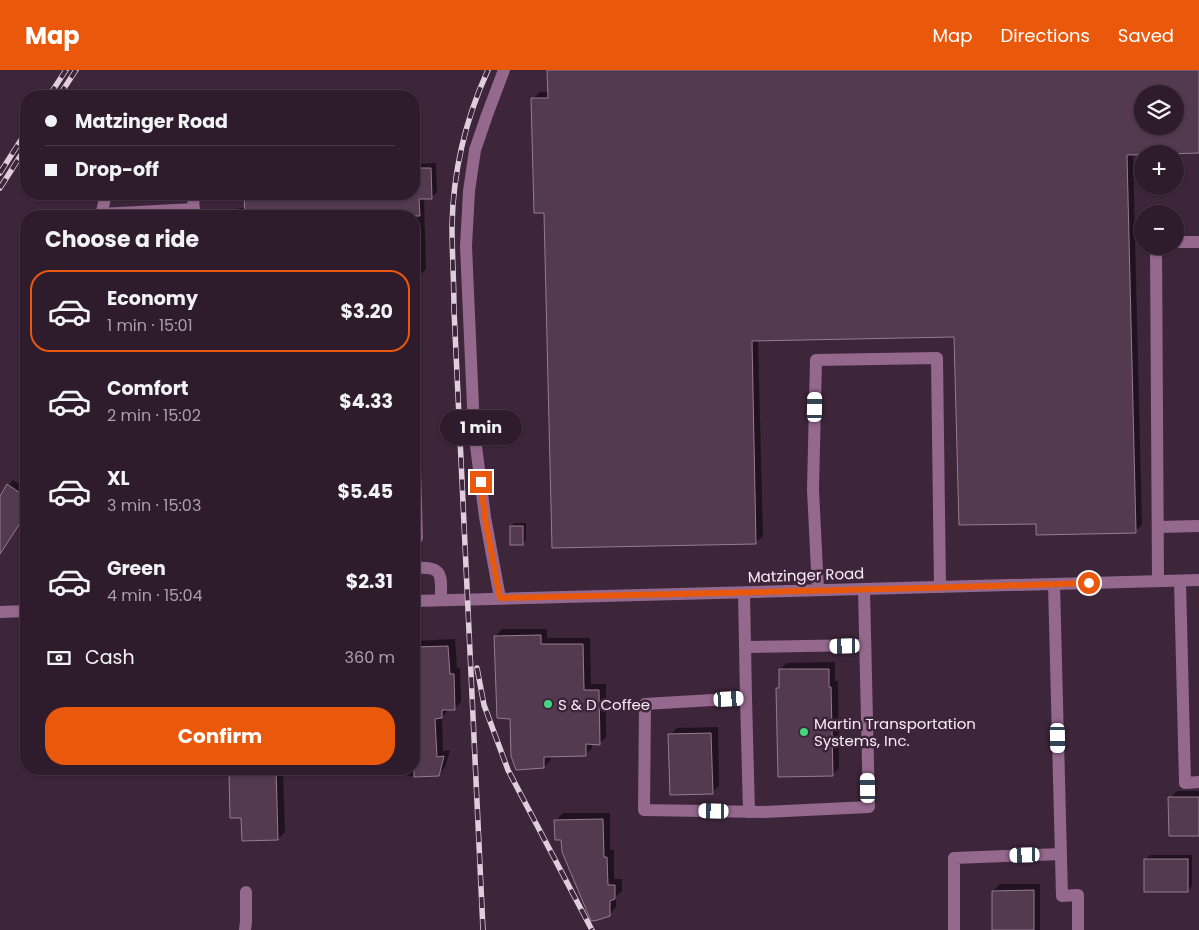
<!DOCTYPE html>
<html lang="en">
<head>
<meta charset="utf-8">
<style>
  body { margin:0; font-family:Poppins,sans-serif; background:#3a2938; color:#f1f3f6; height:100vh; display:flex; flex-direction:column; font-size:19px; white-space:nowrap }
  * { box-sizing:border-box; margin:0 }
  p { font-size:16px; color:#a7a1a9 }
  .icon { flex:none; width:28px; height:28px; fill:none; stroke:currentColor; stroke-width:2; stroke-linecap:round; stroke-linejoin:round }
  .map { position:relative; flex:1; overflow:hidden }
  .side { position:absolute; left:20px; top:140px; width:400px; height:565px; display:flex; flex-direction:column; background:#2e1c2c; border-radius:20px; box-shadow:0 1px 4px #0004,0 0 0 1px #493a48 }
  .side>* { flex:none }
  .guide { position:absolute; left:20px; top:20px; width:400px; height:110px; border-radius:20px; box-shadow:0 1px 4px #0004,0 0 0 1px #493a48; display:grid; align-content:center; height:110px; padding:0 25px; background:#2e1c2c }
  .fabs { position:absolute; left:1134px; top:15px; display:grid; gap:10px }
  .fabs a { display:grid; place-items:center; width:50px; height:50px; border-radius:50%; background:#2e1c2c; box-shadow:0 1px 4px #0004,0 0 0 1px #493a48; font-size:25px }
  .end { position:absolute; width:22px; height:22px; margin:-11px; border:6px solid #ea580c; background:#fff; box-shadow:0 0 0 2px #fff }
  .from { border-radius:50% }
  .bubble { position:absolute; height:35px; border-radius:18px; background:#2e1c2c; box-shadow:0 1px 4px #0004,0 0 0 1px #493a48; font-size:16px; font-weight:700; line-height:35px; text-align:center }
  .car { position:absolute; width:15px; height:30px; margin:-15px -8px; border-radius:6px; box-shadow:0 0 4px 1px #0007; background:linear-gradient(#fff 24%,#345 0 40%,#fff 0 76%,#345 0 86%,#fff 0) }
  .guide b { display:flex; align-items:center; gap:18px; height:48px; font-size:19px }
  .guide b+b { border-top:1px solid #493a48 }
  .guide i { width:12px; height:12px; background:#f1f3f6 }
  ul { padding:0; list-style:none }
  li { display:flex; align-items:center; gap:15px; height:82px; margin:0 10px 8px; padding:0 15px; border:2px solid transparent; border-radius:20px }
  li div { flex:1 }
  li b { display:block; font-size:19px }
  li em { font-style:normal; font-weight:700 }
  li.on { border-color:#ea580c }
  li>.icon { width:45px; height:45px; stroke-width:1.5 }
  h2 { padding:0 25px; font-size:22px; line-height:60px }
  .pay { display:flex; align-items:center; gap:12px; height:55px; padding:0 25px; font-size:19px }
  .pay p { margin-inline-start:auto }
  .action { display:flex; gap:10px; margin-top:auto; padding:10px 25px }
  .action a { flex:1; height:58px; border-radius:20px; background:#ea580c; color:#fff; font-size:20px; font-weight:700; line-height:58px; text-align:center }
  header { display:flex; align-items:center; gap:30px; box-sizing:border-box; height:70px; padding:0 25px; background:#ea580c; color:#fff }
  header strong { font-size:24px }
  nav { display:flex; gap:28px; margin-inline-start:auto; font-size:18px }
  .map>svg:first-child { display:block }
  .shadow { fill:#0007; fill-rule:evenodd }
  .building { fill:#533a4f; stroke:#977b92; fill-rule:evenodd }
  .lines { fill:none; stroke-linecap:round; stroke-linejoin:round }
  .minor { stroke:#95688e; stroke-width:12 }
  .rail-casing { stroke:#dfcedc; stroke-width:5.5 }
  .rail { stroke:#3d253a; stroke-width:4; stroke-dasharray:11; stroke-linecap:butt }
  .route { stroke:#ea580c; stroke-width:6 }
  .poi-dot { fill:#41d77c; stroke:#3d253a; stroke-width:2 }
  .labels { text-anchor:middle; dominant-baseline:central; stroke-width:5; stroke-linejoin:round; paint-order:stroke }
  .street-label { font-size:15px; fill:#fbebf8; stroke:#3d253a }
  .poi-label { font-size:15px; fill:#fbebf8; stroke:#3d253a; text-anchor:start }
</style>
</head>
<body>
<header>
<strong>Map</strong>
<nav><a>Map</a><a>Directions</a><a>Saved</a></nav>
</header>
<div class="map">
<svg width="1199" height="860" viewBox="0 0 1199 860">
  <rect width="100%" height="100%" fill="#3d253a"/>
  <!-- shadow -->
  <g class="shadow">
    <path d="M 549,0 L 1199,0 L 1199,82 L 1133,83 L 1142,455 L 1135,461 L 1037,453 L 956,266 L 758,270 L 763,466 L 756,472 L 546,142 L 533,29 L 540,22 L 549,22 ZM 1142,24 L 1175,24 L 1175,56 L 1142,56 Z"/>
    <path d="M 436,93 L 437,122 L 432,127 L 424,128 L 426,199 L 421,204 L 414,204 L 414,146 L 234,146 L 234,143 L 239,138 L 246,138 L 246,124 L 414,124 L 414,94 Z"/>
    <path d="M 13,410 L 26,419 L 26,445 L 0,483 L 0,428 L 8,415 Z"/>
    <path d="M 514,453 L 526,453 L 526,470 L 523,473 L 511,456 Z"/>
    <path d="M 502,559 L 547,559 L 547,568 L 590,568 L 591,614 L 606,614 L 606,667 L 599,674 L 592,673 L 592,678 L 585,685 L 551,686 L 551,690 L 544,697 L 511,648 L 495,566 Z"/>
    <path d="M 455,569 L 457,598 L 460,597 L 461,632 L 454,639 L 448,639 L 448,640 L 442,647 L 443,681 L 450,680 L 445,697 L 438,705 L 407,706 L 406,699 L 414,699 L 414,571 Z"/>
    <path d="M 835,592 L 835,611 L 838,611 L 839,698 L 832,705 L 777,619 L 780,615 L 780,599 L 787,593 Z"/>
    <path d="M 718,657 L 719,716 L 712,723 L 670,665 L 677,658 Z"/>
    <path d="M 234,699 L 283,699 L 285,762 L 278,769 L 242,747 L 230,703 Z"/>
    <path d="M 1177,721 L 1199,721 L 1199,764 L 1170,728 Z"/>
    <path d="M 563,743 L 610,743 L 610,780 L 614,780 L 614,809 L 622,809 L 622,821 L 616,826 L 616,837 L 609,845 L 563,769 L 556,750 Z"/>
    <path d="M 1150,785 L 1192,785 L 1192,816 L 1187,821 L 1145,790 Z"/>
    <path d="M 1000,814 L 1040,814 L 1040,860 L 994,860 L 993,821 Z"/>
  </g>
  <!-- building -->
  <g class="building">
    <path d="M 547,0 L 1199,0 L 1199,83 L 1127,85 L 1136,463 L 1036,465 L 1036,454 L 959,455 L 954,267 L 752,271 L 756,474 L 552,478 L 544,143 L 534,143 L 531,28 L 548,28 ZM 1142,24 L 1175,24 L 1175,56 L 1142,56 Z"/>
    <path d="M 414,98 L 431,98 L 432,129 L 419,129 L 420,146 L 245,146 L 244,124 L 414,124 Z"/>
    <path d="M 7,414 L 26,427 L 26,444 L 0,484 L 0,426 Z"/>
    <rect x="510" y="456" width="13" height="19"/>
    <path d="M 541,565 L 541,574 L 583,574 L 584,620 L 599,620 L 600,675 L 586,674 L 586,686 L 544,687 L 544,698 L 516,700 L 511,686 L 510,649 L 497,648 L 494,566 Z"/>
    <path d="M 448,576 L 450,604 L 454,604 L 455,640 L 442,640 L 442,648 L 435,649 L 437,687 L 444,686 L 439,706 L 414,707 L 414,577 Z"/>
    <path d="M 779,599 L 829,599 L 829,617 L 831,617 L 833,706 L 778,707 L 776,618 L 779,618 Z"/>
    <path d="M 711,663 L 713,724 L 670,725 L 668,664 Z"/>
    <path d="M 239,699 L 276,699 L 278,770 L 242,771 L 241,748 L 230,748 L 229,702 L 239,702 Z"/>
    <path d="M 1168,727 L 1199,727 L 1199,766 L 1169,766 Z"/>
    <path d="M 603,749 L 604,787 L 607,787 L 608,815 L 615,815 L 615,829 L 610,831 L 610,846 L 598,850 L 591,851 L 562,782 L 561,770 L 555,770 L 554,750 Z"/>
    <rect x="1144" y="789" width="44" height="33"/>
    <path d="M 1034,820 L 1034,860 L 992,860 L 992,821 Z"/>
  </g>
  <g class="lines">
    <!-- minor -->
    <g class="minor">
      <path d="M 193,124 L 194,146"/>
      <path d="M 101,144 L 194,139"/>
      <path d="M 101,146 L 106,124"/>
      <path d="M 1175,172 L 1199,172"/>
      <path d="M 1156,176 L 1158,510"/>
      <path d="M 414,367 L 417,468 L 414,468"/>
      <path d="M 1158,457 L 1199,456"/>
      <path d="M 414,498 C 444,496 441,504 441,530"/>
      <path d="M 1180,511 L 1185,713 L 1199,712"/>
      <path d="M 1054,514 L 1062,826 L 1078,825 L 1078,860"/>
      <path d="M 818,520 L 813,420 L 816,290 L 937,288 L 940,517"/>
      <path d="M 744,523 L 746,628 L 645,634 L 644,740 L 764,742 L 869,737 L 864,519"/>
      <path d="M 500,528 L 485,447 L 474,360 L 466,176 L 469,121 L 475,80 L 487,45 L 504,0"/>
      <path d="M 414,531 C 675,524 937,518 1199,510"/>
      <path d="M 0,542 L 26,541"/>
      <path d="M 746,577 L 865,575"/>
      <path d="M 746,628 L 749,742"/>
      <path d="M 245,860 L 246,852 L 246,822"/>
      <path d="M 954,860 L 954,788 L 1061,784"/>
    </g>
    <!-- rail casing -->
    <g class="rail-casing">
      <g id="rail">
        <path d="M 49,26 L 66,0"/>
        <path d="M 59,26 L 76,0"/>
        <path d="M 0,103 L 26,62"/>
        <path d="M 0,118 L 26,77"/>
        <path d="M 477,598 L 484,635 L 508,700 L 592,860"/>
        <path d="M 483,860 L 454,240 C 454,212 452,184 452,156 C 453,103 466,48 488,0"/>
      </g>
    </g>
    <!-- rail -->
    <use href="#rail" class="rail"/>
  </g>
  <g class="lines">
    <!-- route -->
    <path class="route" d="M 481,412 L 485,448 L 500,528 C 696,523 893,520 1089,513"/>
  </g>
  <!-- markers -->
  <g class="poi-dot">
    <circle cx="548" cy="634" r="5"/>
    <circle cx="804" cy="662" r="5"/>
  </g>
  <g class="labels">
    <!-- street labels -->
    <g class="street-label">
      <text transform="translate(806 505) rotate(-2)">Matzinger Road</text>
    </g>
    <!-- poi labels -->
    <g class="poi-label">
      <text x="558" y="634">S &amp; D Coffee</text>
      <text x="814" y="653">Martin Transportation<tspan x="814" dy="17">Systems, Inc.</tspan></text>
    </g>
  </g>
</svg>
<div class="fabs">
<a><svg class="icon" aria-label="layers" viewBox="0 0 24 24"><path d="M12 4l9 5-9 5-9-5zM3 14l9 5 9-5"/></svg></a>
<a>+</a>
<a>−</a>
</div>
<i class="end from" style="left:1089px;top:513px"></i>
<i class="end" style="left:481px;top:412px"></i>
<div class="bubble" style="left:440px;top:340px;width:82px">1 min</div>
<i class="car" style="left:815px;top:337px;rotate:1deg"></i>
<i class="car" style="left:845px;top:576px;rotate:269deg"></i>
<i class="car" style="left:729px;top:629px;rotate:87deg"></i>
<i class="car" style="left:1058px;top:668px;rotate:179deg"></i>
<i class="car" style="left:868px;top:718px;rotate:359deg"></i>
<i class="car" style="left:714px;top:741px;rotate:271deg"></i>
<i class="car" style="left:1025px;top:785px;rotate:268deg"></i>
<div class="guide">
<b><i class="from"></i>Matzinger Road</b>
<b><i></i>Drop-off</b>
</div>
<section class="side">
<h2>Choose a ride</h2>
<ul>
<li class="on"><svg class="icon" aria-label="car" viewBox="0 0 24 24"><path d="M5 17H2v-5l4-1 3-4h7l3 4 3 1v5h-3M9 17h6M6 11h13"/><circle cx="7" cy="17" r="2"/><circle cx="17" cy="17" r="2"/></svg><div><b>Economy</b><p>1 min · 15:01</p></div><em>$3.20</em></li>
<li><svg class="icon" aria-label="car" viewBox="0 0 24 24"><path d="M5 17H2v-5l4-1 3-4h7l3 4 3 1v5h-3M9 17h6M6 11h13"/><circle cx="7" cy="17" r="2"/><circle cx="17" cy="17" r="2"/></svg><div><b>Comfort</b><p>2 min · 15:02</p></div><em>$4.33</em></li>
<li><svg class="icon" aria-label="car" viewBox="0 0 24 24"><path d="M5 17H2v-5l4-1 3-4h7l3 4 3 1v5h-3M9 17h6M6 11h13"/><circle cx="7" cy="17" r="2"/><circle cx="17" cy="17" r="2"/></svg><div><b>XL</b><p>3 min · 15:03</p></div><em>$5.45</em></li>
<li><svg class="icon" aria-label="car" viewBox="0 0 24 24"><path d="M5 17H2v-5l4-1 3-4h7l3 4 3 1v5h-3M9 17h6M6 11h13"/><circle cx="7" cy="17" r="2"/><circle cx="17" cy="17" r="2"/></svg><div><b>Green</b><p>4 min · 15:04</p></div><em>$2.31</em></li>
</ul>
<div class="pay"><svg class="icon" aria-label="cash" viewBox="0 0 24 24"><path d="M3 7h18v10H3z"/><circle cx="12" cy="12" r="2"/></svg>Cash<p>360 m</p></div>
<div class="action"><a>Confirm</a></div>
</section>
</div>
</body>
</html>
